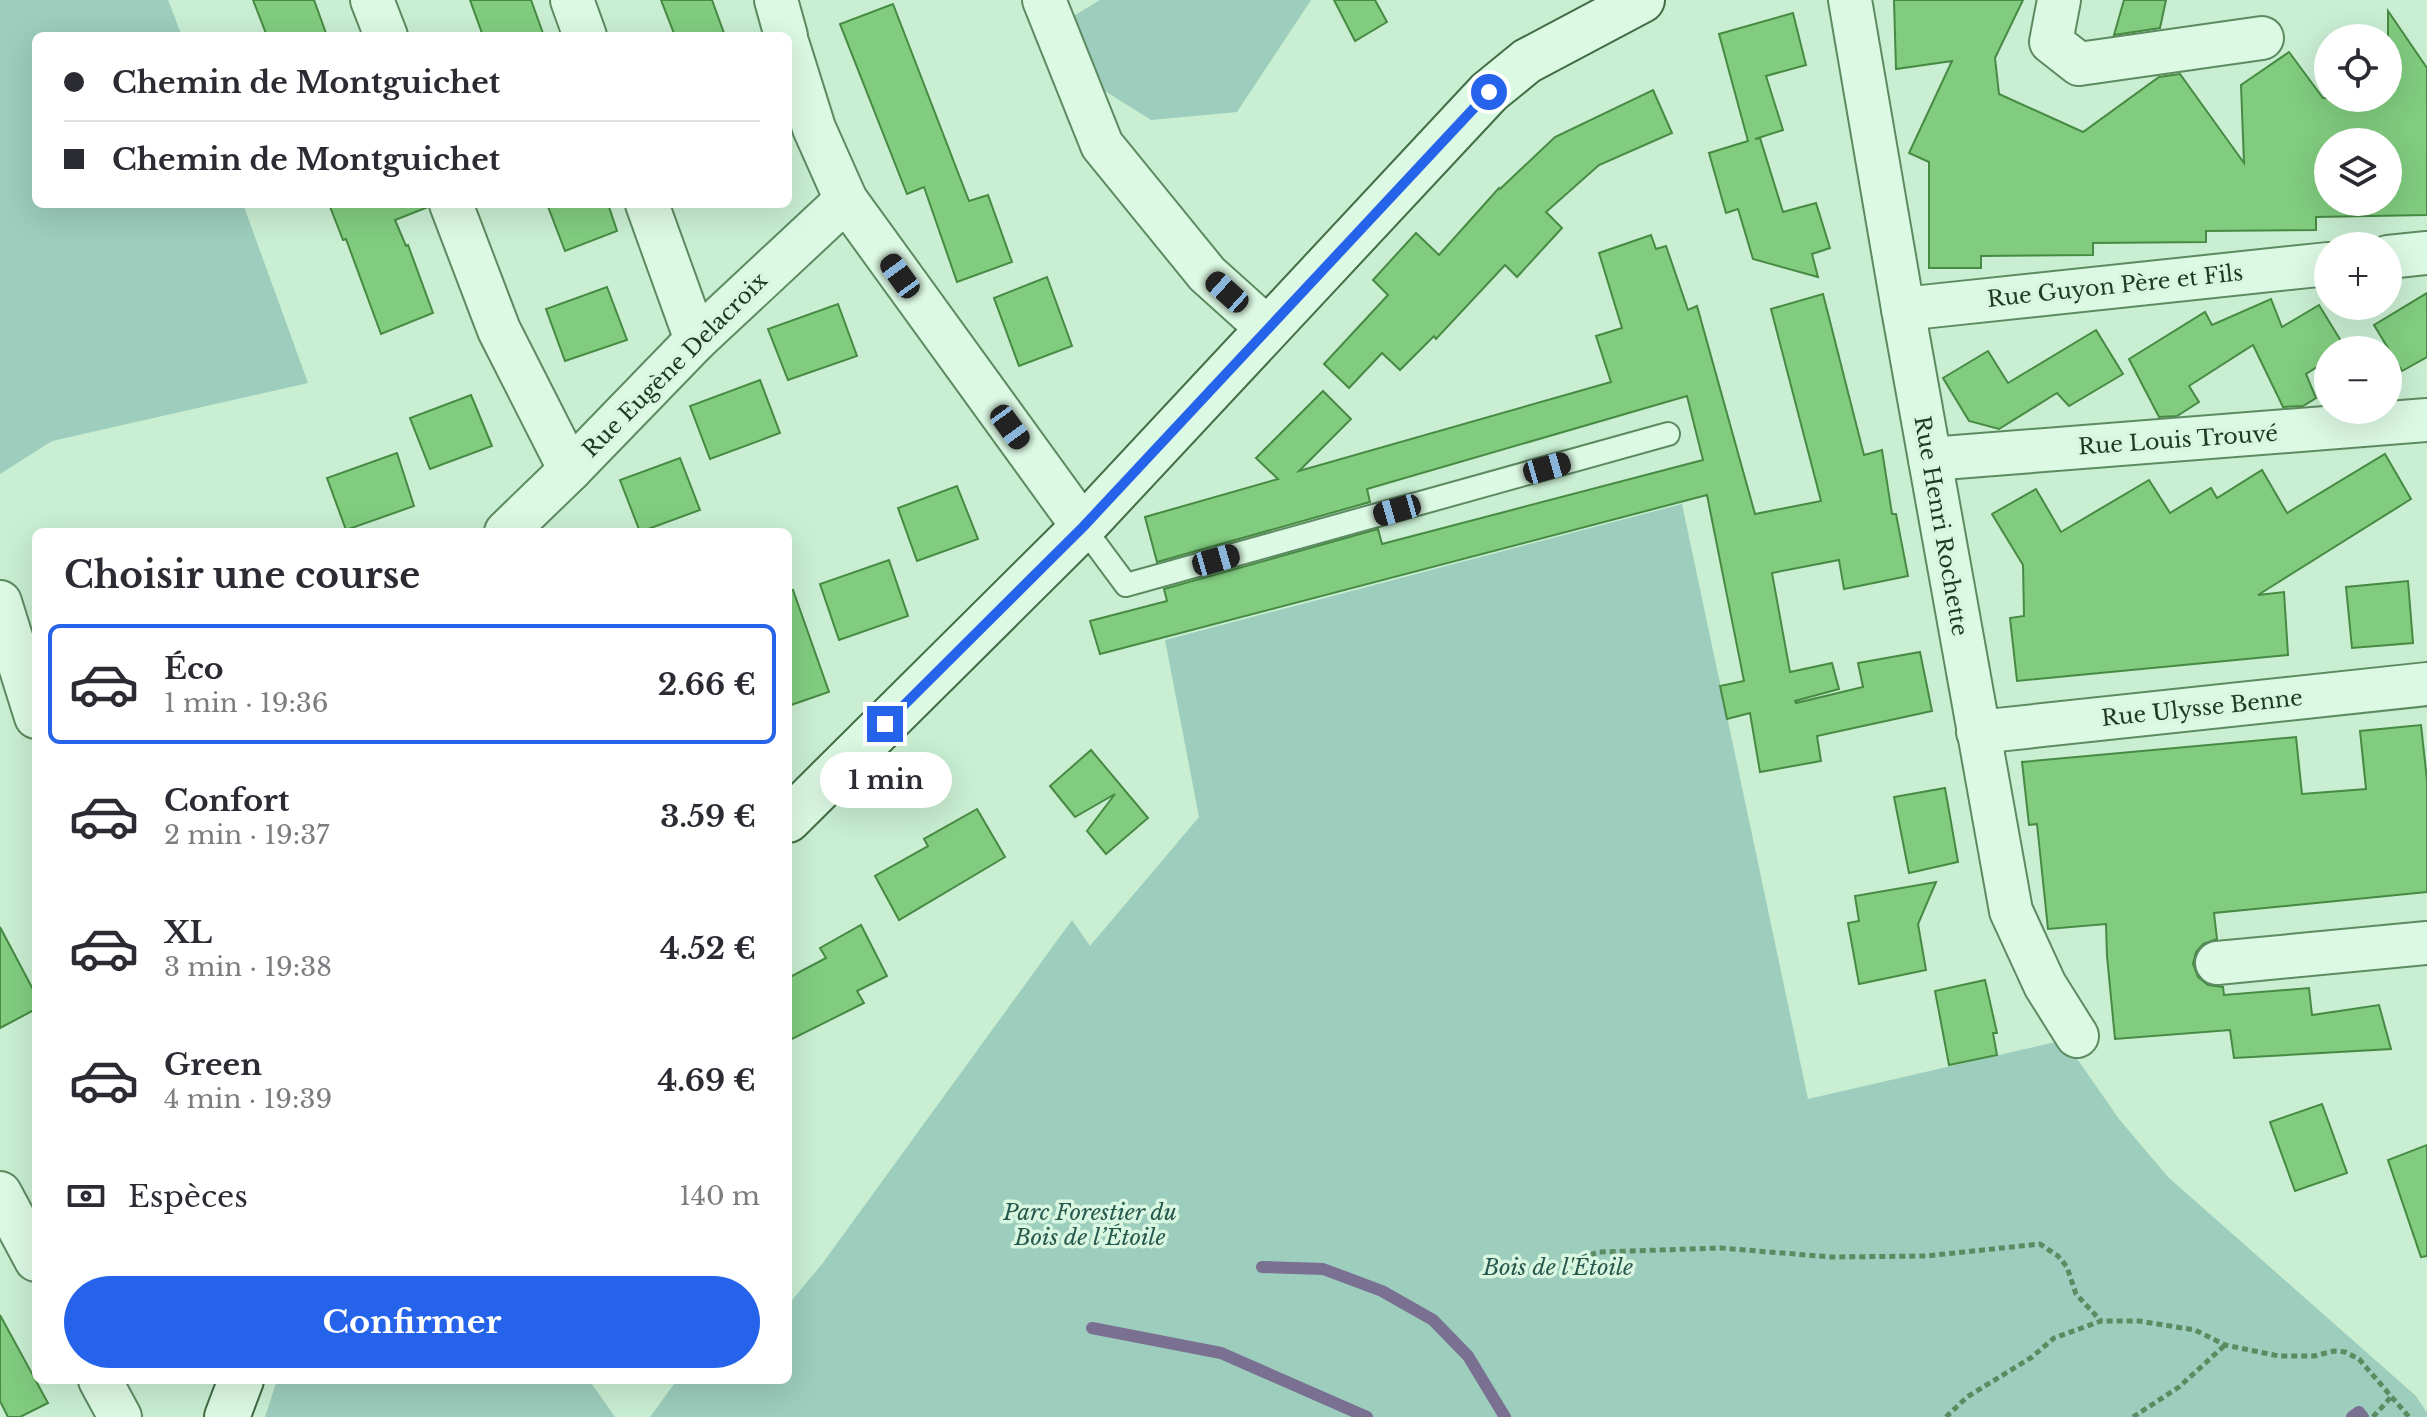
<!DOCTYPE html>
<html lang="fr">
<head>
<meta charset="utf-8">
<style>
  body { margin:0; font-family:"Libre Baskerville",serif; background:#f7f7f7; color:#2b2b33; height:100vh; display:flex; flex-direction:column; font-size:30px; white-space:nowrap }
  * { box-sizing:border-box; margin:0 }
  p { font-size:26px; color:#7c7c81 }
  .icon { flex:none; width:44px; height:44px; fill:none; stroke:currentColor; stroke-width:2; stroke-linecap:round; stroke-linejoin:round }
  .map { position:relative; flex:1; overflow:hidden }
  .side { position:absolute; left:32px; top:528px; width:760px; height:856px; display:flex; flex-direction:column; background:#fff; border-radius:12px; box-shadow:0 8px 32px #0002 }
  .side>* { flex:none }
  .guide { position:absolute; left:32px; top:32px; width:760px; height:176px; border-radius:12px; box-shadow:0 8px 32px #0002; display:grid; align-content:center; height:176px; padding:0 32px; background:#fff }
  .buttons { position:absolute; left:2314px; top:24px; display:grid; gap:16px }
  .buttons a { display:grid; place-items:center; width:88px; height:88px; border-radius:50%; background:#fff; box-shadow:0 8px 32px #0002; font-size:40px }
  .end { position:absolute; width:36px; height:36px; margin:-18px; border:10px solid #2563eb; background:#fff; box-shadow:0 0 0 4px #fff }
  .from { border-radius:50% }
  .bubble { position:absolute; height:56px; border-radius:28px; background:#fff; box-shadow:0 8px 32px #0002; font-size:26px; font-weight:800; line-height:56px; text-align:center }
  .car { position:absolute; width:24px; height:48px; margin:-24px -12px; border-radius:10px; box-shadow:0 0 6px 2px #0007; background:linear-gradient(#222 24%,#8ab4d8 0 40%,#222 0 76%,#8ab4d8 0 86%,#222 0) }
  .guide b { display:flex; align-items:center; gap:28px; height:76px; font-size:30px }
  .guide b+b { border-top:2px solid #e1e1e2 }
  .guide i { width:20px; height:20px; background:#2b2b33 }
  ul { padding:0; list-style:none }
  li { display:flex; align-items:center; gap:24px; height:120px; margin:0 16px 12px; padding:0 16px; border:4px solid transparent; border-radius:12px }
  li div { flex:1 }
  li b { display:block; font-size:30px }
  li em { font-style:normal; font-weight:800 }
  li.current { border-color:#2563eb }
  li>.icon { width:72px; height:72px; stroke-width:1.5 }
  h2 { padding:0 32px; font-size:36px; line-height:96px }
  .pay { display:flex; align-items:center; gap:20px; height:88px; padding:0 32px; font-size:30px }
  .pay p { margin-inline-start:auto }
  .cta { display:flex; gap:16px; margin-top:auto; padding:16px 32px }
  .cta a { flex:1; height:92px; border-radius:48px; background:#2563eb; color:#fff; font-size:32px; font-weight:800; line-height:92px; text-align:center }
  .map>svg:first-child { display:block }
  .green { fill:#9ccdbd }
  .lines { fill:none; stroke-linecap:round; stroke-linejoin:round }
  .stream { stroke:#7a7091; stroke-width:12 }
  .building { fill:#81cc7f; stroke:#478a43; stroke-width:2; fill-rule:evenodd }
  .lane-casing { stroke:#5d8b61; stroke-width:26 }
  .street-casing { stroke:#5d8b61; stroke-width:46 }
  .secondary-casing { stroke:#406d43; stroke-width:48 }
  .path { stroke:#5d8b61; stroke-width:5; stroke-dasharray:6 4; stroke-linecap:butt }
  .lane { stroke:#dcf9e4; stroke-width:22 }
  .street { stroke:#dcf9e4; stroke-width:42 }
  .secondary { stroke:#dcf9e4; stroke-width:44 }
  .route { stroke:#2563eb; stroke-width:10 }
  .labels { text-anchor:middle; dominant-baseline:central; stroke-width:7; stroke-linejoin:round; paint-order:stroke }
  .street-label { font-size:22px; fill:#213b22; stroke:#d8f6e0 }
  .park-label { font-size:22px; font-style:italic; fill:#27584e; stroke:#d8f6e0 }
</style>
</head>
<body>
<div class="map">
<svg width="2427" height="1417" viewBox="0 0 2427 1417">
  <rect width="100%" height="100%" fill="#c9eed2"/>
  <!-- green -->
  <g class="green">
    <path d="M 0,0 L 168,0 L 182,36 L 36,36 L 36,204 L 243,204 L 308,383 L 52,441 L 0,474 Z"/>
    <path d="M 1100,0 L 1311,0 L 1237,112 L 1151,120 L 1100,88 L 1072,17 Z"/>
    <path d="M 1682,504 L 1808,1099 L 2064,1040 L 2119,1119 L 2168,1177 L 2416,1396 L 2427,1413 L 2427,1417 L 650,1417 L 677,1380 L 788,1380 L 788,1305 L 822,1264 L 1072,920 L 1090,946 L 1199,817 L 1165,640 Z"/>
    <path d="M 277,1380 L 589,1380 L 615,1417 L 265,1417 Z"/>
  </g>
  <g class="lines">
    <!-- stream -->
    <g class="stream">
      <path d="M 1262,1267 L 1323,1269 L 1382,1291 L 1433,1320 L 1468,1356 L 1505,1417"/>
      <path d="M 1092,1328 L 1221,1353 L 1367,1417"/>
      <path d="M 2352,1417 L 2359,1412 L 2363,1417"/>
    </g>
  </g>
  <!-- building -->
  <g class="building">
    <path d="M 253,0 L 314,0 L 327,36 L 267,36 Z"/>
    <path d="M 470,0 L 531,0 L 544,36 L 483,36 Z"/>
    <path d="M 661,0 L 712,0 L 725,36 L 675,36 Z"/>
    <path d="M 1334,0 L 1375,0 L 1387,22 L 1355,41 Z"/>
    <path d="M 1894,0 L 2023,0 L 1995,58 L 1999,94 L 2083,132 L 2159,77 L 2180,74 L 2244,163 L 2241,85 L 2289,52 L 2323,98 L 2388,98 L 2388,11 L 2427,68 L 2427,215 L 2316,217 L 2316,230 L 2206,231 L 2206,242 L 2093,243 L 2093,255 L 1981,256 L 1981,268 L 1929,268 L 1929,162 L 1909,153 L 1952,61 L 1896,69 ZM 2328,142 L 2388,142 L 2388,202 L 2328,202 Z"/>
    <path d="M 2124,0 L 2166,0 L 2160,28 L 2114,35 Z"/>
    <path d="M 893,4 L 969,201 L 988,195 L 1012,262 L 957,282 L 924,187 L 907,194 L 840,24 Z"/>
    <path d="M 1793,13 L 1806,65 L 1766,76 L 1783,130 L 1755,139 L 1760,138 L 1783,212 L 1816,203 L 1830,248 L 1812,254 L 1818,277 L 1753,259 L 1738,209 L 1726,213 L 1709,153 L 1748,141 L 1719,34 Z"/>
    <path d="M 1653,90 L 1672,133 L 1599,165 L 1546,212 L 1562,228 L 1517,277 L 1505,265 L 1436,339 L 1434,336 L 1400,370 L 1382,353 L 1349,388 L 1324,364 L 1388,295 L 1373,280 L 1416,233 L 1439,255 L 1499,188 L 1500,189 L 1555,137 Z"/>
    <path d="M 329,204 L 428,204 L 428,207 L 395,220 L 406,246 L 408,245 L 433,313 L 381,334 L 346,239 L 343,240 Z"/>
    <path d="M 547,204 L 608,204 L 617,231 L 565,251 Z"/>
    <path d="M 1651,235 L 1656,249 L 1666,246 L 1688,310 L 1697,306 L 1755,514 L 1821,501 L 1771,309 L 1823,294 L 1864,455 L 1882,450 L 1892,514 L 1896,514 L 1908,576 L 1844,589 L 1839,560 L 1772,573 L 1790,672 L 1832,663 L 1839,689 L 1795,701 L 1796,703 L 1863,687 L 1858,663 L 1920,652 L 1932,711 L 1817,736 L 1821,761 L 1760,772 L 1750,713 L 1727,719 L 1720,686 L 1744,681 L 1707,495 L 1100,654 L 1090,621 L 1167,601 L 1164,589 L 1378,529 L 1382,544 L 1703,460 L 1687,396 L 1367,489 L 1370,502 L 1157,562 L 1145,517 L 1278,479 L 1256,458 L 1323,391 L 1351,419 L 1299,471 L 1611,382 L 1596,336 L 1622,328 L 1599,253 Z"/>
    <path d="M 1047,277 L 1072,346 L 1019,366 L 994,298 Z"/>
    <path d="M 607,287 L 627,340 L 565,361 L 546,309 Z"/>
    <path d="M 2427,293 L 2427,357 L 2402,371 L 2374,325 Z"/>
    <path d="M 2271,299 L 2282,327 L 2319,305 L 2346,349 L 2328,350 L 2328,360 L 2306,374 L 2316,398 L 2303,406 L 2283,407 L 2253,345 L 2189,386 L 2199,402 L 2177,416 L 2159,417 L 2129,359 L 2205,312 L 2212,325 Z"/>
    <path d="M 838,304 L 857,356 L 788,380 L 768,329 Z"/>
    <path d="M 2096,330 L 2123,374 L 2069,406 L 2057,393 L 1999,429 L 1969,421 L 1943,378 L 1988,351 L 2008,383 Z"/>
    <path d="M 760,380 L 780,433 L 710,459 L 690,406 Z"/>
    <path d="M 471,395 L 492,446 L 430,469 L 410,418 Z"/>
    <path d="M 397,453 L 414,506 L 346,530 L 327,478 Z"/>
    <path d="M 2385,454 L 2411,499 L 2258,595 L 2284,592 L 2288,655 L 2017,681 L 2010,618 L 2024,616 L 2023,565 L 1992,514 L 2036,489 L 2061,532 L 2149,480 L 2170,513 L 2211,488 L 2217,498 L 2262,470 L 2287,513 Z"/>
    <path d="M 680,458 L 700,510 L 640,532 L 620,480 Z"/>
    <path d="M 957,486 L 978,539 L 917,561 L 898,508 Z"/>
    <path d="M 889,560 L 908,616 L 839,640 L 820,584 Z"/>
    <path d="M 2408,581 L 2413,643 L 2352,648 L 2346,587 Z"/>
    <path d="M 793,590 L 829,692 L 788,706 L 788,591 Z"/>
    <path d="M 2421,725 L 2427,780 L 2427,892 L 2214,913 L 2217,939 L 2203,944 L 2196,952 L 2193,964 L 2198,977 L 2208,985 L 2223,987 L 2224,995 L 2309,988 L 2312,1015 L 2379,1005 L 2391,1049 L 2234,1058 L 2230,1030 L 2115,1039 L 2107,956 L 2106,924 L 2048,929 L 2037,824 L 2029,825 L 2022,762 L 2296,737 L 2302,794 L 2366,789 L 2360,731 Z"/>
    <path d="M 1091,750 L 1148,818 L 1106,854 L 1087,831 L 1115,794 L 1075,817 L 1050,786 Z"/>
    <path d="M 1945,788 L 1958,862 L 1909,873 L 1894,797 Z"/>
    <path d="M 977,809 L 1005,857 L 899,920 L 875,876 L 928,846 L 924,839 Z"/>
    <path d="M 1936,882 L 1918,924 L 1926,970 L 1859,984 L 1848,923 L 1859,921 L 1855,896 Z"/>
    <path d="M 861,925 L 887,976 L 857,991 L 864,1003 L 788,1041 L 788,978 L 826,958 L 820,948 Z"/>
    <path d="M 0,927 L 36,995 L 36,1009 L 0,1028 Z"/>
    <path d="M 1985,980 L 1997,1033 L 1993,1033 L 1997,1055 L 1949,1065 L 1935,991 Z"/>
    <path d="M 2322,1104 L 2347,1173 L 2295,1191 L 2270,1122 Z"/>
    <path d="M 2427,1145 L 2427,1256 L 2421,1257 L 2388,1160 Z"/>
    <path d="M 0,1315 L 48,1403 L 20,1417 L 8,1417 L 0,1401 Z"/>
  </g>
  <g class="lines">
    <!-- lane casing -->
    <g class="lane-casing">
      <path id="lane" d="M 1083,527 L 1126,585 L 1668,434"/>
    </g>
    <!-- street casing -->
    <g class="street-casing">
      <g id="street">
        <path d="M 372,0 L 386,36"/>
        <path d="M 572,0 L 585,36"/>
        <path d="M 776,0 L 786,36"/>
        <path d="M 1044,0 L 1102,145 L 1207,274 L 1268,329"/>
        <path d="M 1850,0 L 1903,309 L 2011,911 L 2045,985 L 2077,1036"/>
        <path d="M 2059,0 L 2051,42 L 2079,64 L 2262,38"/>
        <path d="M 788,45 L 814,128 L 846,200 L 1083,527"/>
        <path d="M 451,204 L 499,330 L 570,470"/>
        <path d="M 647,204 L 696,340"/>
        <path d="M 2388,257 L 2427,253"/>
        <path d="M 1903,309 L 2328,264"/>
        <path d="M 1930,459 L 2427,420"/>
        <path d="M 506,532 L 570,470 L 696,340 L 846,200"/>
        <path d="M 0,602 L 36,717"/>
        <path d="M 1978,732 L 2427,684"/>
        <path d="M 2217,963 L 2427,943"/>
        <path d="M 0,1193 L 36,1260"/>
        <path d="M 100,1380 L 120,1417"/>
      </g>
    </g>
    <!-- secondary casing -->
    <g class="secondary-casing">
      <g id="secondary">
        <path d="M 788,820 L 1083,527 L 1489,92 L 1527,61 L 1642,0"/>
        <path d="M 227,1417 L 241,1380"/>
      </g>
    </g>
    <!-- path -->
    <g class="path">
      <path d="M 1533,1273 L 1599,1252 L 1721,1248 L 1831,1257 L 1926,1256 L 2040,1244 L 2058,1256 L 2067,1267 L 2076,1294 L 2101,1321"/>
      <path d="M 1946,1417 L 1967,1397 L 2032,1357 L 2054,1338 L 2101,1321 L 2139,1321 L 2195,1330 L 2225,1345 L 2279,1356 L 2314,1356 L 2334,1351 L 2345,1352 L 2359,1359 L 2409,1417"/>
      <path d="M 2133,1417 L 2179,1387 L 2225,1345"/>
      <path d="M 2373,1417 L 2392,1396"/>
    </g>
    <!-- lane -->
    <use href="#lane" class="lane"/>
    <!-- street -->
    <use href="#street" class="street"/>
    <!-- secondary -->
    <use href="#secondary" class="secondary"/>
  </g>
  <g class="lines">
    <!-- route -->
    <path class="route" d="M 885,724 L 1083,527 L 1489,92"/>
  </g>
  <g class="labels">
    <!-- street labels -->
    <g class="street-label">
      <text transform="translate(2115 286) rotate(-6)">Rue Guyon Père et Fils</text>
      <text transform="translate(675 365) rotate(-45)">Rue Eugène Delacroix</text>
      <text transform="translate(2178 440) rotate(-4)">Rue Louis Trouvé</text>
      <text transform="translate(1941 526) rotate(80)">Rue Henri Rochette</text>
      <text transform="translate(2202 708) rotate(-6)">Rue Ulysse Benne</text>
    </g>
    <!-- park labels -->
    <g class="park-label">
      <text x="1090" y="1212">Parc Forestier du<tspan x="1090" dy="25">Bois de l’Étoile</tspan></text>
      <text x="1558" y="1267">Bois de l'Étoile</text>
    </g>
  </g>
</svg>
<div class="buttons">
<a><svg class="icon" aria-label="locate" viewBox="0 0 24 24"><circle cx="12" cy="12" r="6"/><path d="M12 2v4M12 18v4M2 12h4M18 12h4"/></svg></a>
<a><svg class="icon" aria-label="layers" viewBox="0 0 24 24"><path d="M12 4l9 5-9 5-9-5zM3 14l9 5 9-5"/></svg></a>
<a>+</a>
<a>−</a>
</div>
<i class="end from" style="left:1489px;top:92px"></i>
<i class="end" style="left:885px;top:724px"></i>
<div class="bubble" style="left:820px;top:752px;width:132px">1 min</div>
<i class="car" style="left:900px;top:276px;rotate:324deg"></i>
<i class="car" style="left:1227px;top:292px;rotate:312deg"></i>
<i class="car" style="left:1010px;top:427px;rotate:144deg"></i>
<i class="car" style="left:1547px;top:468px;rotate:74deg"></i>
<i class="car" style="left:1397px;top:510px;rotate:254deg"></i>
<i class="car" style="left:1216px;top:560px;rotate:74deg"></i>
<div class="guide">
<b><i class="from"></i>Chemin de Montguichet</b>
<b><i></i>Chemin de Montguichet</b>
</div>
<section class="side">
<h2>Choisir une course</h2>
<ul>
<li class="current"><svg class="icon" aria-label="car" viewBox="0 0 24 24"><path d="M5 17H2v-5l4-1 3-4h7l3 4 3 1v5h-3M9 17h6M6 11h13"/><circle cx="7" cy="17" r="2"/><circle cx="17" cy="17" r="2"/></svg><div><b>Éco</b><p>1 min · 19:36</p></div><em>2.66 €</em></li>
<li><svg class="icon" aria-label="car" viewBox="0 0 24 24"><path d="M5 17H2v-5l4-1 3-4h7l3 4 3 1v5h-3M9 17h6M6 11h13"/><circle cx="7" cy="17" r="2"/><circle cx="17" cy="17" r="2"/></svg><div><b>Confort</b><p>2 min · 19:37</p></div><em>3.59 €</em></li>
<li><svg class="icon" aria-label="car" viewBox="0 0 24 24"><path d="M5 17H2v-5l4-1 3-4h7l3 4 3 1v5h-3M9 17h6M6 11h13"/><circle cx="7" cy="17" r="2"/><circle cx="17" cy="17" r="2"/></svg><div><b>XL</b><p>3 min · 19:38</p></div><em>4.52 €</em></li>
<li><svg class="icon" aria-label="car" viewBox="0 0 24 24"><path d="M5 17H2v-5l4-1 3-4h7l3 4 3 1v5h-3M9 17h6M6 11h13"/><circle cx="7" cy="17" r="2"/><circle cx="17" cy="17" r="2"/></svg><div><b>Green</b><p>4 min · 19:39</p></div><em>4.69 €</em></li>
</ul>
<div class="pay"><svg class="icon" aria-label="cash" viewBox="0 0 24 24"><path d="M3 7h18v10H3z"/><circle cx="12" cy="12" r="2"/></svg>Espèces<p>140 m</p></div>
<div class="cta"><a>Confirmer</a></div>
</section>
</div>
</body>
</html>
